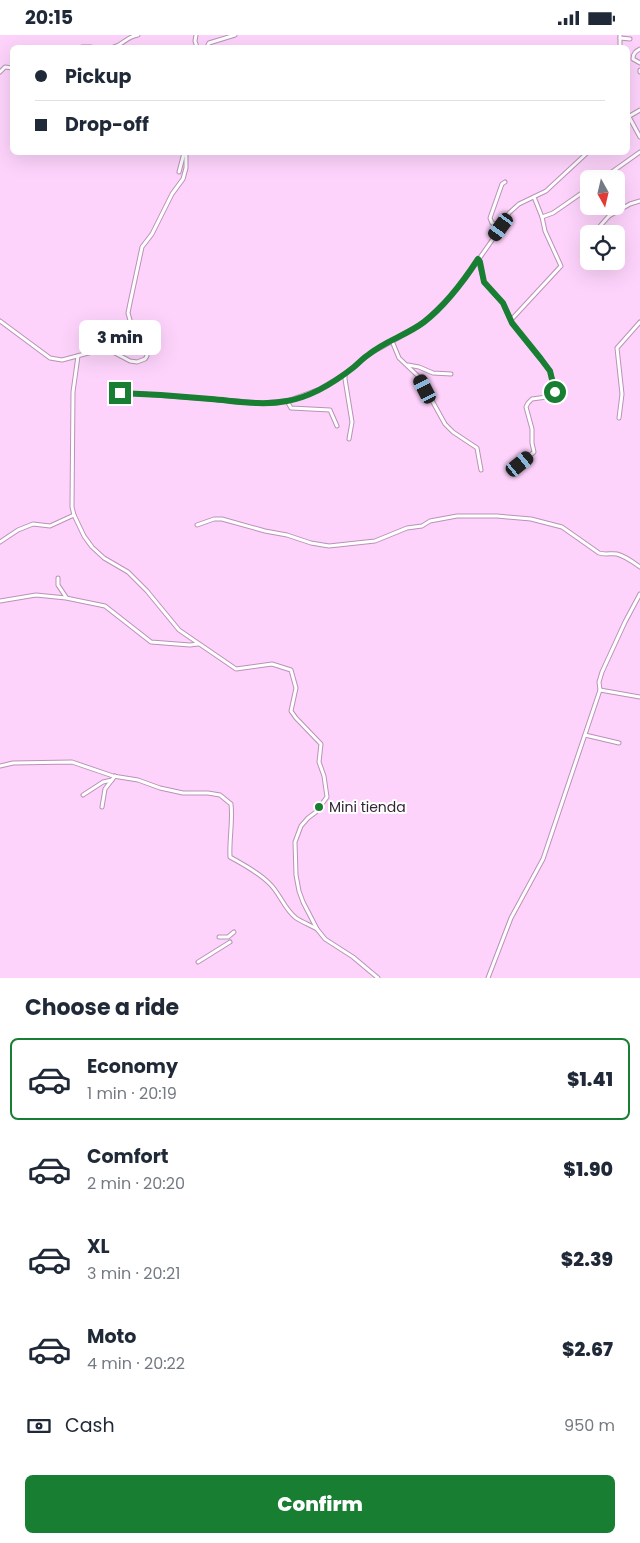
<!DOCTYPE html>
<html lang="en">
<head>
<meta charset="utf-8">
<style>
  body { margin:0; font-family:Poppins,sans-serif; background:#f6f6f7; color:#1f2937; height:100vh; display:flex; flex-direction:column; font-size:19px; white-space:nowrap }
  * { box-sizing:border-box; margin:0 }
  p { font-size:16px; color:#747a83 }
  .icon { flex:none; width:28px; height:28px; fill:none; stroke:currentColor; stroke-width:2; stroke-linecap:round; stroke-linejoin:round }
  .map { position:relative; height:943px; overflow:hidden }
  .drawer { display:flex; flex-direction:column; background:#fff; flex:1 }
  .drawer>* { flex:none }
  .hud { position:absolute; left:10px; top:10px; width:620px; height:110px; border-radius:8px; box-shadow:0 5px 20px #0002; display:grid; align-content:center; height:110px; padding:0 25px; background:#fff }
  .needle { width:32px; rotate:172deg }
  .buttons { position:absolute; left:580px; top:135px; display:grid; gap:10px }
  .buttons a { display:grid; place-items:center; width:45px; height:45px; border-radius:8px; background:#fff; box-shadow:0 5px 20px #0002; font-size:25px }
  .end { position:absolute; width:22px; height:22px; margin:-11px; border:6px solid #177e32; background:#fff; box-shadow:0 0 0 2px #fff }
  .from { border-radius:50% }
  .bubble { position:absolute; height:35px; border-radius:8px; background:#fff; box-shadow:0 5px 20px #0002; font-size:16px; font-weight:800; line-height:35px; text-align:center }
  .car { position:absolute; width:15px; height:30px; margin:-15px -8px; border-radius:6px; box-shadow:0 0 4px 1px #0007; background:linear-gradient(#222 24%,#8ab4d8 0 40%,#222 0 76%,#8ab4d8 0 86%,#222 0) }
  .hud b { display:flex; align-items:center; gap:18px; height:48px; font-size:19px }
  .hud b+b { border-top:1px solid #e0e1e3 }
  .hud i { width:12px; height:12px; background:#1f2937 }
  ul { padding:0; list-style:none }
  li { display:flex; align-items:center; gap:15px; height:82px; margin:0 10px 8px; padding:0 15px; border:2px solid transparent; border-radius:8px }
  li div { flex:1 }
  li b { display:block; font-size:19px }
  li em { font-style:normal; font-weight:800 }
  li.active { border-color:#177e32 }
  li>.icon { width:45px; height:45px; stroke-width:1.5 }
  h2 { padding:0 25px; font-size:22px; line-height:60px }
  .pay { display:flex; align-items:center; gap:12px; height:55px; padding:0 25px; font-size:19px }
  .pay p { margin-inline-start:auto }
  .button { display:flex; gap:10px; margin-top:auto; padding:10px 25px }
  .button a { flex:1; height:58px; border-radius:8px; background:#177e32; color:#fff; font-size:20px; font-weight:800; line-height:58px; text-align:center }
  .status { display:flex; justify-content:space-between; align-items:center; height:35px; padding:0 25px; background:#fff; direction:ltr }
  .status svg { height:14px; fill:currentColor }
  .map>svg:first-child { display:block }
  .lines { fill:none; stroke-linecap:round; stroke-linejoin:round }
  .street-casing { stroke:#b992b8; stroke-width:5 }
  .street { stroke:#fff; stroke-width:3 }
  .route { stroke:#177e32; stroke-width:6 }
  .poi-dot { fill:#177e32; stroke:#fff; stroke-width:2 }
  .labels { text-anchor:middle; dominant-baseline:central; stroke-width:4; stroke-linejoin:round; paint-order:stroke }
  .poi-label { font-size:14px; fill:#342534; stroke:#fff; text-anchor:start }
</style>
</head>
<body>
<div class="status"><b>20:15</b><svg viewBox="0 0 49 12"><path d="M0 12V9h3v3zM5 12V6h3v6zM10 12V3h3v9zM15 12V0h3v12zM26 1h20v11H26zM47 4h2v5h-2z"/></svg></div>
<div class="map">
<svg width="640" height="943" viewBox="0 0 640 943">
  <rect width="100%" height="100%" fill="#fdd3fb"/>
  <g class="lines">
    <!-- street casing -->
    <g class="street-casing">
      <g id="street">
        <path d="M 196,0 L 195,6 L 197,12"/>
        <path d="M 620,0 L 620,12"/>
        <path d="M 620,3 L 630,4"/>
        <path d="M 82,12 L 91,12"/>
        <path d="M 114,12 C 124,9 126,2 138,0"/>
        <path d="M 207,12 L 209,8 L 235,0"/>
        <path d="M 640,14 C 636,16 633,18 633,24 L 640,28"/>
        <path d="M 0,37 L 5,32 L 12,33"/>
        <path d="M 640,37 L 640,35"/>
        <path d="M 628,80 L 640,102"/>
        <path d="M 628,82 L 640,75"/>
        <path d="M 179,137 L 184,118"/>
        <path d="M 602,144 L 640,117"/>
        <path d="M 542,182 L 553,178 L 589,153"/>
        <path d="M 502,191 L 492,188 L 490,183 L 502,149 L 505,147"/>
        <path d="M 593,199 L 609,181 L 630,169 L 640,166"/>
        <path d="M 478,224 L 484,247 L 503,268 L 512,288 L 541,324 L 550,336 L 556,358 L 554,361 L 532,364 L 528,368 L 526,372 L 532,394 L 532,408 L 534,417 L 520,429"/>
        <path d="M 511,285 L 561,231 L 545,196 L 542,182 L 534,162"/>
        <path d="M 0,286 L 50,323 L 62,325 L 96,316 L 113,317 L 130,326 L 137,327 L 145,324 L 147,321 L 145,315 L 137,306 L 133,296 L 128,278 L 130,268 L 142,212 L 152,199 L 172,159 L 183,144 L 186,133 L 186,118"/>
        <path d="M 392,306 L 399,323 L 419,342 L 445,389 L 453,397 L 477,413 L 481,435"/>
        <path d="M 78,321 L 73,357 L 72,472 L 74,480 L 84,501 L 92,512 L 104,523 L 128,537 L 147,556 L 179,595 L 236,634 L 272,629 L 291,635 L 296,653 L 291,676 L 296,683 L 321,709 L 319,727 L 324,741 L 327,762 L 316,777 L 308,783 L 301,791 L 295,807 L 296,840 L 299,856 L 303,867 L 317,894 L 325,904 L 353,922 L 378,943"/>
        <path d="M 408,330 L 419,332 L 433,338 L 451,339"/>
        <path d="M 345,339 L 345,344 L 352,387 L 349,404"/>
        <path d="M 120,358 L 142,359 L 262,368 L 287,366 L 320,354 L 345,339 L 369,319 L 400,302 L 424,287 L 448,264 L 465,244 L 502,191 L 509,178 L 519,169 L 546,156 L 587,118"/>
        <path d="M 287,366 L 291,373 L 330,375 L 337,391"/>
        <path d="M 619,383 L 622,359 L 617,313 L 640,287"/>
        <path d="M 197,490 L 214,484 L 222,484 L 265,496 L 287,500 L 311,508 L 329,511 L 375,506 L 407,493 L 422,491 L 430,486 L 457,481 L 497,481 L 531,484 L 562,492 L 599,518 C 605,520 611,518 617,519 C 625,521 633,527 640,532"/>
        <path d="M 0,507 L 18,495 L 33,489 L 50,491 L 74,480"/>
        <path d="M 58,543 L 58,550 L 66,562"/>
        <path d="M 0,566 L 36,560 L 66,563 L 105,571 L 151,607 L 190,610 L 198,609"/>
        <path d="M 600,655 L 640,662"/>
        <path d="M 585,700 L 619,708"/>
        <path d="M 0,731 L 13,728 L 72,727 L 113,741 L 138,745 L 160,753 L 183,758 L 208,758 L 220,760 L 231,769 C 233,787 229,804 230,822 C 244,830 258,837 269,848 C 280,858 284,874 296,883 C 302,887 310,890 317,894"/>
        <path d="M 83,760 L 103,747 L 112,745"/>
        <path d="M 102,772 L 105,754 L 115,741"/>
        <path d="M 219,902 L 228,902 L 234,897"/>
        <path d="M 198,927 L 230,907"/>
        <path d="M 488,943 L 511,883 L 543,824 L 600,655 L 599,647 L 602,637 L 625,587 L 640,559"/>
      </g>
    </g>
    <!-- street -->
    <use href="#street" class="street"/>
  </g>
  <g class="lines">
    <!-- route -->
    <path class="route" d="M 120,358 C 151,359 181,361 211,364 C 236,366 262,371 287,366 C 311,362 335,347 354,332 C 359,328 363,323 368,320 C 385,306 407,300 424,287 C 446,270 463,247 478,224 L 480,227 L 484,247 L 503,268 L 512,288 L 541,324 L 550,336 L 555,357"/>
  </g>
  <!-- markers -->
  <circle class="poi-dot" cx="319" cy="772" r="5"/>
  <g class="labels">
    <!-- poi labels -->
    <g class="poi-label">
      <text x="329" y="772">Mini tienda</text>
    </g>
  </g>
</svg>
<div class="buttons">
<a><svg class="needle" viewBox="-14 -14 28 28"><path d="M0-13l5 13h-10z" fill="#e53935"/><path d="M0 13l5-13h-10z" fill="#747a83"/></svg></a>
<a><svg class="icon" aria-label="locate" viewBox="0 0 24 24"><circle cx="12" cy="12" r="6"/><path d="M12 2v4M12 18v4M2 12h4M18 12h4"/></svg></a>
</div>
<i class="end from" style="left:555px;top:357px"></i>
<i class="end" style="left:120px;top:358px"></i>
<div class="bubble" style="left:79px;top:285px;width:82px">3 min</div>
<i class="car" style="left:501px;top:192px;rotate:216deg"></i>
<i class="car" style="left:425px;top:354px;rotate:333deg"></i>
<i class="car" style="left:520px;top:429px;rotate:51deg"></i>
<div class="hud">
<b><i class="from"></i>Pickup</b>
<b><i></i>Drop-off</b>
</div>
</div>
<section class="drawer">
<h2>Choose a ride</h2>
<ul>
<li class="active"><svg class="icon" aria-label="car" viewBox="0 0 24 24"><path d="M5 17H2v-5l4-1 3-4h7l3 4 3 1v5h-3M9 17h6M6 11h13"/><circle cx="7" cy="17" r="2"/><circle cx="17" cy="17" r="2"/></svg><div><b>Economy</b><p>1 min · 20:19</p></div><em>$1.41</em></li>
<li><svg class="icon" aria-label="car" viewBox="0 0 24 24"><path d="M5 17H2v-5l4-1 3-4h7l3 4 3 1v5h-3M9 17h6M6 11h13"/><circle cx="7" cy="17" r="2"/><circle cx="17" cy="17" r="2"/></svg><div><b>Comfort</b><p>2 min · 20:20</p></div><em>$1.90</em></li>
<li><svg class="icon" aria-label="car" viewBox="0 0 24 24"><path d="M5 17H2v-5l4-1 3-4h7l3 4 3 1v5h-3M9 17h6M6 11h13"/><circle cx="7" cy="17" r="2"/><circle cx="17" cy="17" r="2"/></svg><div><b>XL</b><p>3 min · 20:21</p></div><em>$2.39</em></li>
<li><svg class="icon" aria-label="car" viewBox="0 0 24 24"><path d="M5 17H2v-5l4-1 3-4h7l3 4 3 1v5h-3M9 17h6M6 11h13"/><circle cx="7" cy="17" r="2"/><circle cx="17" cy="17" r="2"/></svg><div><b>Moto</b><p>4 min · 20:22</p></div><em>$2.67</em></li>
</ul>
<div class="pay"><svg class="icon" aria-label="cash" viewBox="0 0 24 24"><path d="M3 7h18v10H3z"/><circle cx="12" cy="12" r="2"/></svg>Cash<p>950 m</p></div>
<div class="button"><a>Confirm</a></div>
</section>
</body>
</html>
